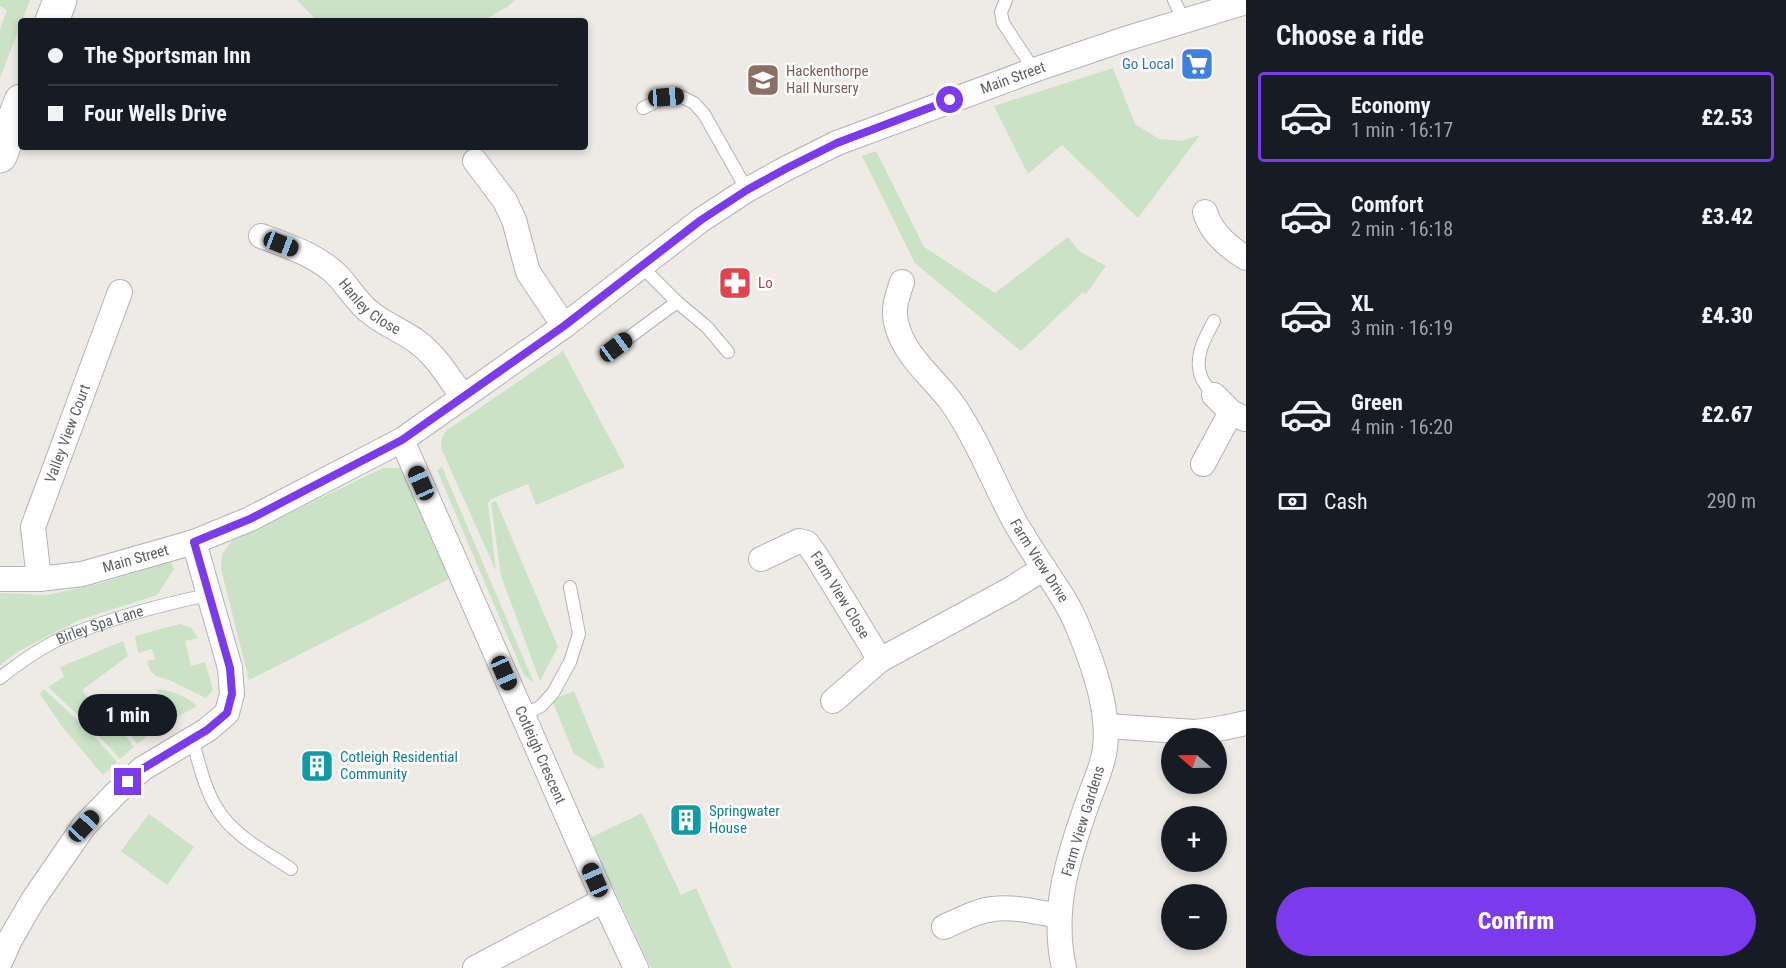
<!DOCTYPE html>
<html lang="en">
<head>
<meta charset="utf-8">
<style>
  body { margin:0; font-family:"Roboto Condensed",sans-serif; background:#20242c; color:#f1f3f6; height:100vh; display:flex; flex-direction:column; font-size:22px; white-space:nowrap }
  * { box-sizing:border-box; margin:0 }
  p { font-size:20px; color:#9ea1a6 }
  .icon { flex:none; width:33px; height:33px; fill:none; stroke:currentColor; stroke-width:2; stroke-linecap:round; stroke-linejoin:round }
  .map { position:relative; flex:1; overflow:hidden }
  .details { display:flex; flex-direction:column; background:#171b24; width:540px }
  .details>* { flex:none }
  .banner { position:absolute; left:18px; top:18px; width:570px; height:132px; border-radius:6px; box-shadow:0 3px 9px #0003; display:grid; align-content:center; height:132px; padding:0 30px; background:#171b24 }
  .needle { width:39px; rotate:290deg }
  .fabs { position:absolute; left:1161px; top:728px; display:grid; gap:12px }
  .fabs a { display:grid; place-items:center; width:66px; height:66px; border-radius:50%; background:#171b24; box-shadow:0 3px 9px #0003; font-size:30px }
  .end { position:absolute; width:27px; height:27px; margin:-14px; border:8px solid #7c3aed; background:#fff; box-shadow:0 0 0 3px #fff }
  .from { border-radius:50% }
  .bubble { position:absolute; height:42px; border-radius:21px; background:#171b24; box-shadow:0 3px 9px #0003; font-size:20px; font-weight:800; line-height:42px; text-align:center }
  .car { position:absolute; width:18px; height:36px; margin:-18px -9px; border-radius:8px; box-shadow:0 0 4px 2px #0007; background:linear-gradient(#222 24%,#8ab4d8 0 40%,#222 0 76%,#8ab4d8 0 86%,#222 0) }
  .banner b { display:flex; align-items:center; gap:21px; height:57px; font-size:22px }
  .banner b+b { border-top:2px solid #363941 }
  .banner i { width:15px; height:15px; background:#f1f3f6 }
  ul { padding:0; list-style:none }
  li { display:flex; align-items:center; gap:18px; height:90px; margin:0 12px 9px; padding:0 18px; border:3px solid transparent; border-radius:6px }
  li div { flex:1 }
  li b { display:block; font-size:22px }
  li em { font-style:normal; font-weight:800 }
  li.active { border-color:#7c3aed }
  li>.icon { width:54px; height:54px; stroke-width:1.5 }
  h2 { padding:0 30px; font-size:27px; line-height:72px }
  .pay { display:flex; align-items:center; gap:15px; height:66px; padding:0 30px; font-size:22px }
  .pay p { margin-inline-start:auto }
  .primary-button { display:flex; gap:12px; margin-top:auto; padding:12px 30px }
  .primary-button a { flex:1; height:69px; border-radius:36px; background:#7c3aed; color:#fff; font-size:24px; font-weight:800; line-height:69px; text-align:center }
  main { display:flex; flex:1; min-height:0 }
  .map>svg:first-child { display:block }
  .green { fill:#cbe2c6 }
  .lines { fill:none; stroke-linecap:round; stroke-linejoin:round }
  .lane-casing { stroke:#b1b3b6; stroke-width:14 }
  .street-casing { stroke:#b1b3b6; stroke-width:26 }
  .secondary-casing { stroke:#b2b5b8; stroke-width:35 }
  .lane { stroke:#fff; stroke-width:12 }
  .street { stroke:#fff; stroke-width:24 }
  .secondary { stroke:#fff; stroke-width:33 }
  .route { stroke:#7c3aed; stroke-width:8 }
  .labels { text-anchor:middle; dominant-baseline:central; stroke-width:5; stroke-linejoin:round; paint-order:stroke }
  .shop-label { font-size:15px; fill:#366cbe; stroke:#fff; text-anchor:end }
  .education-label { font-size:15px; fill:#785e54; stroke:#fff; text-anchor:start }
  .street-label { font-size:15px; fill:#5d6164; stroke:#fff }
  .health-label { font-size:15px; fill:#be3a42; stroke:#fff; text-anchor:start }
  .culture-label { font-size:15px; fill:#0d838f; stroke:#fff; text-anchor:start }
</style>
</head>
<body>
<main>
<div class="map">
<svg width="1246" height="968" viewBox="0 0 1246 968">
  <rect width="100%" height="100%" fill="#eeeae6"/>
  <!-- green -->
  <g class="green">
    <path d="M 0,0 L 30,0 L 0,78 L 0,29 L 7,10 L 0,6 Z"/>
    <path d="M 297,0 L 515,0 L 507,7 L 483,21 L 317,21 Z"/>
    <path d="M 1113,68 L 1135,124 L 1159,139 L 1181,141 L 1200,135 L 1138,218 L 1062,145 L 1028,174 L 994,106 Z"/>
    <path d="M 876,151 L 924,247 L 995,293 L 1068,237 L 1079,251 L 1106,266 L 1086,294 L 1082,293 L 1021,351 L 915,263 L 862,156 Z"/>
    <path d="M 563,351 L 625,467 L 536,505 L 528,484 L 491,499 L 488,503 L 496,571 L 441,448 L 442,438 L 446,431 Z"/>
    <path d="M 442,467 L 534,683 L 524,675 L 437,470 Z"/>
    <path d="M 383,468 L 399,468 L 411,482 L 453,577 L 249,680 L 221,569 L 222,554 L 232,541 Z"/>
    <path d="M 496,501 L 558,647 L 540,681 L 501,576 L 491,503 Z"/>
    <path d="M 170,561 L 174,569 L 157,595 L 79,620 L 19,651 L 0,665 L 0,593 L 47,595 L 102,583 Z"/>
    <path d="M 180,624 L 191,628 L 198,638 L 185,641 L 191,666 L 205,662 L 213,690 L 206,698 L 169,680 L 156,676 L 150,670 L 147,661 L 155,659 L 152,649 L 138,653 L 135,636 Z"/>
    <path d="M 123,641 L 128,656 L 82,690 L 112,731 L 119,727 L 134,747 L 120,759 L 92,728 L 48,687 L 64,677 L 60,667 Z"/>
    <path d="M 44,689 L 92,734 L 117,762 L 103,775 L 61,725 L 40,694 Z"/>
    <path d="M 156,689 C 171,690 186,696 197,706 L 159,727 L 137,744 L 130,735 L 169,707 Z"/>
    <path d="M 574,691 L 605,767 L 599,769 L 574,754 L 552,700 Z"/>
    <path d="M 642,813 L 681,895 L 696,888 L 732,968 L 651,968 L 590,838 Z"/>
    <path d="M 149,814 L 194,847 L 167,885 L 121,851 Z"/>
  </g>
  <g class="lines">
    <!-- lane casing -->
    <g class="lane-casing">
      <g id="lane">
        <path d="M 1006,0 L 1001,12 L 1003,23 L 1034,70"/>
        <path d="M 1174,0 L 1184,21"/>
        <path d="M 643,108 L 666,97 L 680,96 L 694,103 L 704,114 L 747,190"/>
        <path d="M 641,266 L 677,302 L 707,327 L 728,352"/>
        <path d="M 616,347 L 677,302"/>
        <path d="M 1214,395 C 1210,390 1205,385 1202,379 C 1193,359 1204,339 1214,321"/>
        <path id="s1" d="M 0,678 C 19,663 40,648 62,638 C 109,619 159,605 208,595"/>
        <path d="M 523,716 L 541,706 L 553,693 L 570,662 L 579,634 L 570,587"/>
        <path d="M 192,739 C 199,762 204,789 218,810 C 234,836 266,852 291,869"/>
      </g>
    </g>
    <!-- street casing -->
    <g class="street-casing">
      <g id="street">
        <path d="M 475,161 L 505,201 L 514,220 L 528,272 L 564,326"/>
        <path d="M 1205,212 C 1211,233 1228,247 1246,258"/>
        <path id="s2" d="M 261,236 C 288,246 317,255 338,276 C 350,289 358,304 372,314 C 385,324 402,331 416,341 C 436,355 449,378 463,397"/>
        <path id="s3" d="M 902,282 C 897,298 892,309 897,326 C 905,357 934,378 952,403 C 978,440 994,484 1016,524 C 1025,539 1035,555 1045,570 C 1057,588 1069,605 1077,625 C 1092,661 1110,709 1105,748 C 1103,767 1093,786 1087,804 C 1068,858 1051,910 1064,968"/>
        <path d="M 1214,395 L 1231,412 L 1245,419"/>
        <path id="s4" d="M 402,440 L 604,900 L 636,968"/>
        <path d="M 1203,464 L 1231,412"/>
        <path id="s5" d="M 761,559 L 799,541 L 807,543 L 817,557 L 880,660"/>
        <path id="s6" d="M 0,579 L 39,579 L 82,574 L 194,542 L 250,519 L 402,440 L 564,326 L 701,220 L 747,190 L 787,168 L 837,143 L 1034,70 L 1122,40 L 1246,2"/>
        <path id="s7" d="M 39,579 L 33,527 L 120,292"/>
        <path d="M 833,701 L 880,660 L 1011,589 L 1044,568"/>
        <path d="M 1107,726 L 1195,732 L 1223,728 L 1246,723"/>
        <path d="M 944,927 C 960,920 975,911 993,909 C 1014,906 1037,912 1059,916"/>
        <path d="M 0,962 L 11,938 L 33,900 L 84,826 L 115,794 L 142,769 L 207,730 L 227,713 L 232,694 L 230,668 L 194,542"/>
        <path d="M 475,968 L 604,900"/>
      </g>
    </g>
    <!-- secondary casing -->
    <g class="secondary-casing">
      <g id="secondary">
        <path d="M 52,21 L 60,0"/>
        <path d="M 0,156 L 21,101"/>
      </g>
    </g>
    <!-- lane -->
    <use href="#lane" class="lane"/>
    <!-- street -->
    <use href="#street" class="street"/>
    <!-- secondary -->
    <use href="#secondary" class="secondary"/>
  </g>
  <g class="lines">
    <!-- route -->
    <path class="route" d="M 128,782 L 142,769 L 207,730 L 227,713 L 232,694 L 230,668 L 194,542 L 250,519 L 402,440 L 564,326 L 701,220 L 747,190 L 787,168 L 837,143 L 950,100"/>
  </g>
  <!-- icons -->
  <defs>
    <g id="supermarket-square" transform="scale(1.725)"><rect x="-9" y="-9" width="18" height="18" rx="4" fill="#3f7fe0" stroke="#fff"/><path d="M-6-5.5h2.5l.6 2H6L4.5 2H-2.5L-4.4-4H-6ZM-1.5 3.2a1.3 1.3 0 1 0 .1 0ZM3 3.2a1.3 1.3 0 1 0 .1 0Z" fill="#fff"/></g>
    <g id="school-square" transform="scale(1.725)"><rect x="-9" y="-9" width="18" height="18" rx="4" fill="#8d6e63" stroke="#fff"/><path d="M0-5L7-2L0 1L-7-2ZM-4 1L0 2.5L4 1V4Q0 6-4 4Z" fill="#fff"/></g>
    <g id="pharmacy-square" transform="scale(1.725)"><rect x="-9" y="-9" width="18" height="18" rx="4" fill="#e0444e" stroke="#fff"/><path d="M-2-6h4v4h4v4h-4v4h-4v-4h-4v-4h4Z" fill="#fff"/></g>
    <g id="building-square" transform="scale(1.725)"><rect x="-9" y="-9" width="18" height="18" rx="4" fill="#0f9aa8" stroke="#fff"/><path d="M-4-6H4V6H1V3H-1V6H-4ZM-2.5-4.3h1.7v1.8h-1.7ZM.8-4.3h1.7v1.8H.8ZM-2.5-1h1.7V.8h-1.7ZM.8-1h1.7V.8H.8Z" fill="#fff"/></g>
  </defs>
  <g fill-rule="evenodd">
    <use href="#supermarket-square" x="1197" y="64"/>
    <use href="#school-square" x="763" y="80"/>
    <use href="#pharmacy-square" x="735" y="283"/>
    <use href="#building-square" x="317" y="766"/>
    <use href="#building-square" x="686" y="820"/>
  </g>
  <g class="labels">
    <!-- shop labels -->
    <g class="shop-label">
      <text x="1174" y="64">Go Local</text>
    </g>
    <!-- education labels -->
    <g class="education-label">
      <text x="786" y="71">Hackenthorpe<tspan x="786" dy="17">Hall Nursery</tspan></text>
    </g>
    <!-- street labels -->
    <g class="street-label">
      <text stroke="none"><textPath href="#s6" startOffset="1146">Main Street</textPath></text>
      <text stroke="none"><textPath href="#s2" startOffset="132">Hanley Close</textPath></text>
      <text stroke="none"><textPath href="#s7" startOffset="152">Valley View Court</textPath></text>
      <text stroke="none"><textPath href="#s6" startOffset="138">Main Street</textPath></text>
      <text stroke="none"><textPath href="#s3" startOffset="321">Farm View Drive</textPath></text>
      <text stroke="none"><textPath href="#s5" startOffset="112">Farm View Close</textPath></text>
      <text stroke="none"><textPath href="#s1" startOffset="114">Birley Spa Lane</textPath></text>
      <text stroke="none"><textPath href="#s4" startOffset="344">Cotleigh Crescent</textPath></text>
      <text transform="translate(1083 821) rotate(-73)">Farm View Gardens</text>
    </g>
    <!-- health labels -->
    <g class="health-label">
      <text x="758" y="283">Lo</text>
    </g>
    <!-- culture labels -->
    <g class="culture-label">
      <text x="340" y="757">Cotleigh Residential<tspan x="340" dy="17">Community</tspan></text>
      <text x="709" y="811">Springwater<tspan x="709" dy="17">House</tspan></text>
    </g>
  </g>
</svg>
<div class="fabs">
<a><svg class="needle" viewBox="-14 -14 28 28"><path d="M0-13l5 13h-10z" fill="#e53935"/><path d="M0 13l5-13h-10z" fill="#9ea1a6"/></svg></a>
<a>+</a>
<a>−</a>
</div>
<i class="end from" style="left:950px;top:100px"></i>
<i class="end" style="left:128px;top:782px"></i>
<div class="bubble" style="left:78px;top:694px;width:99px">1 min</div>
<i class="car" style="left:666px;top:97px;rotate:86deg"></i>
<i class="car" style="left:281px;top:244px;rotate:111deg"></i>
<i class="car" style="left:616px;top:347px;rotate:53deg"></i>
<i class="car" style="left:421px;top:483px;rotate:336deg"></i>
<i class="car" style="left:504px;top:673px;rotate:156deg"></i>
<i class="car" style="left:84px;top:826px;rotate:43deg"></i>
<i class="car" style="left:595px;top:880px;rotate:336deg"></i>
<div class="banner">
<b><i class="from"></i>The Sportsman Inn</b>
<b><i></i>Four Wells Drive</b>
</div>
</div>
<section class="details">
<h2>Choose a ride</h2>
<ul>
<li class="active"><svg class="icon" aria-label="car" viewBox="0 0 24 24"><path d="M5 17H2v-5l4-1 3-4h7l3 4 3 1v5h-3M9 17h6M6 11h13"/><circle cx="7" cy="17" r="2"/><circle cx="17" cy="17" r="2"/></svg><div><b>Economy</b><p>1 min · 16:17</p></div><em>£2.53</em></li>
<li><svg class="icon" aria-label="car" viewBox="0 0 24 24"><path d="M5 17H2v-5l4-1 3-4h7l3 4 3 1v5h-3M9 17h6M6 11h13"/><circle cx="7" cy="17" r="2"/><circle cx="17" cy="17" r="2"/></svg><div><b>Comfort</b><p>2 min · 16:18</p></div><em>£3.42</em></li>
<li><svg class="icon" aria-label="car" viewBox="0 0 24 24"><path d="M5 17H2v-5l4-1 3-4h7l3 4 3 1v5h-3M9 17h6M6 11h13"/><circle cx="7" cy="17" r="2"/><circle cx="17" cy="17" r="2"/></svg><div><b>XL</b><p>3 min · 16:19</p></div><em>£4.30</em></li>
<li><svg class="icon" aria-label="car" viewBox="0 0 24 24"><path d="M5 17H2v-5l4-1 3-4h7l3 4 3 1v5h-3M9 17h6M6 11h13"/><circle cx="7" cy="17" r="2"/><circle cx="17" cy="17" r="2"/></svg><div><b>Green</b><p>4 min · 16:20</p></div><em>£2.67</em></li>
</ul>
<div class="pay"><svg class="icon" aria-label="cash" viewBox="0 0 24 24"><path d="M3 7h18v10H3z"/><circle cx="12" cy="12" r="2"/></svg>Cash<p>290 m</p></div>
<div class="primary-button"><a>Confirm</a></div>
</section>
</main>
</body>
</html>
